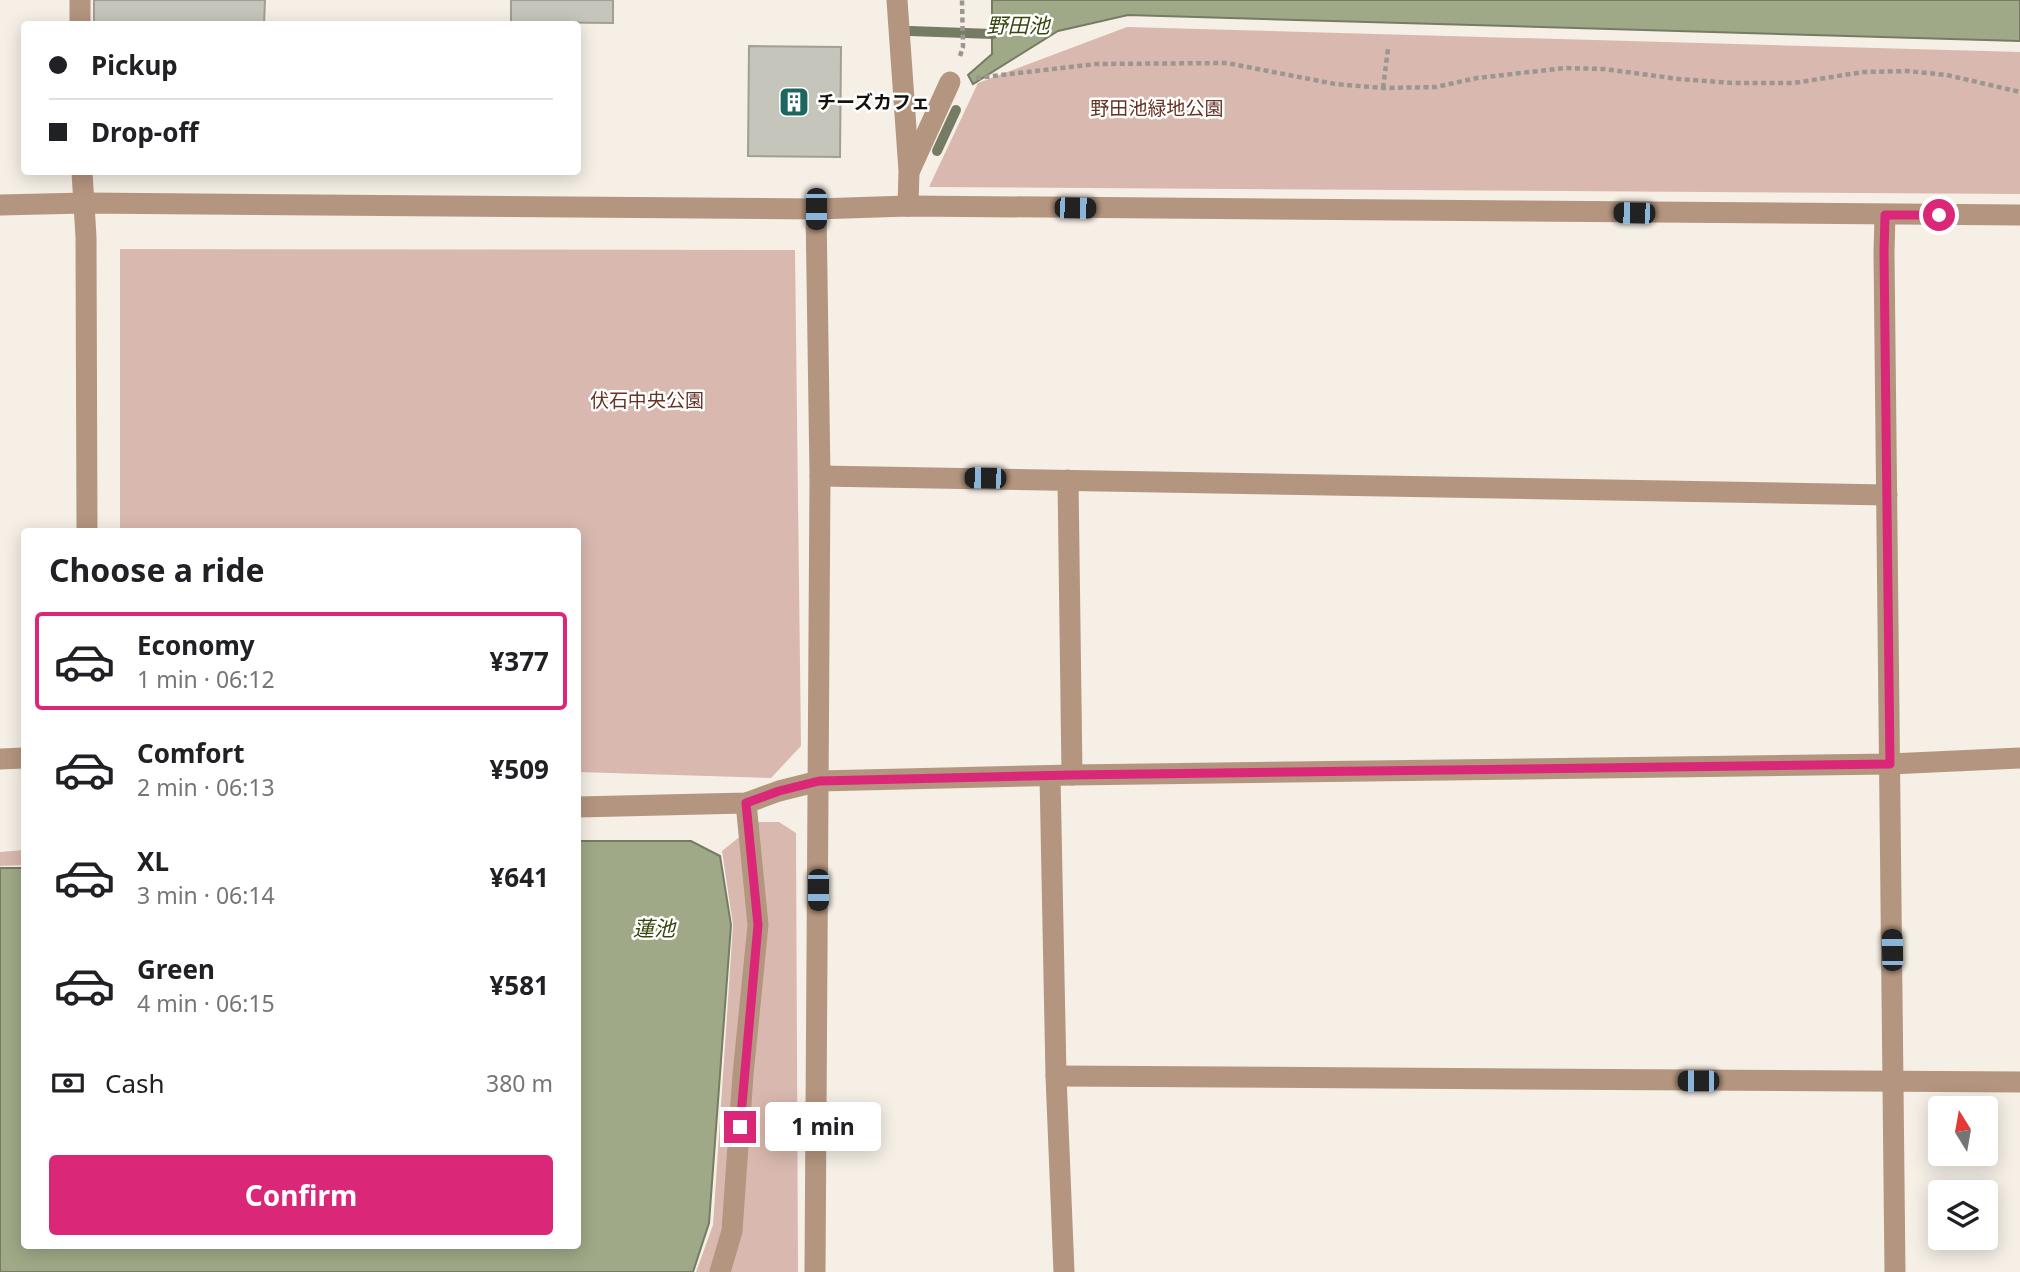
<!DOCTYPE html>
<html lang="en">
<head>
<meta charset="utf-8">
<style>
  body { margin:0; font-family:"Noto Sans","Noto Sans JP",sans-serif; background:#f2f2f2; color:#202124; height:100vh; display:flex; flex-direction:column; font-size:26px; white-space:nowrap }
  * { box-sizing:border-box; margin:0 }
  p { font-size:23px; color:#757577 }
  .icon { flex:none; width:38px; height:38px; fill:none; stroke:currentColor; stroke-width:2; stroke-linecap:round; stroke-linejoin:round }
  .map { position:relative; flex:1; overflow:hidden }
  .sheet { position:absolute; left:21px; top:528px; width:560px; height:721px; display:flex; flex-direction:column; background:#fff; border-radius:7px; box-shadow:0 4px 18px #0003 }
  .sheet>* { flex:none }
  .top-card { position:absolute; left:21px; top:21px; width:560px; height:154px; border-radius:7px; box-shadow:0 4px 18px #0003; display:grid; align-content:center; height:154px; padding:0 28px; background:#fff }
  .needle { width:46px; rotate:349deg }
  .fabs { position:absolute; left:1928px; top:1096px; display:grid; gap:14px }
  .fabs a { display:grid; place-items:center; width:70px; height:70px; border-radius:7px; background:#fff; box-shadow:0 4px 18px #0003; font-size:35px }
  .end { position:absolute; width:32px; height:32px; margin:-16px; border:9px solid #db2777; background:#fff; box-shadow:0 0 0 4px #fff }
  .from { border-radius:50% }
  .bubble { position:absolute; height:49px; border-radius:7px; background:#fff; box-shadow:0 4px 18px #0003; font-size:23px; font-weight:700; line-height:49px; text-align:center }
  .car { position:absolute; width:21px; height:42px; margin:-21px -10px; border-radius:9px; box-shadow:0 0 5px 2px #0007; background:linear-gradient(#222 24%,#8ab4d8 0 40%,#222 0 76%,#8ab4d8 0 86%,#222 0) }
  .top-card b { display:flex; align-items:center; gap:24px; height:66px; font-size:26px }
  .top-card b+b { border-top:2px solid #e0e0e0 }
  .top-card i { width:18px; height:18px; background:#202124 }
  ul { padding:0; list-style:none }
  li { display:flex; align-items:center; gap:21px; height:98px; margin:0 14px 10px; padding:0 14px; border:4px solid transparent; border-radius:7px }
  li div { flex:1 }
  li b { display:block; font-size:26px }
  li em { font-style:normal; font-weight:700 }
  li.current { border-color:#db2777 }
  li>.icon { width:63px; height:63px; stroke-width:1.5 }
  h2 { padding:0 28px; font-size:32px; line-height:84px }
  .pay { display:flex; align-items:center; gap:18px; height:77px; padding:0 28px; font-size:26px }
  .pay p { margin-inline-start:auto }
  .button { display:flex; gap:14px; margin-top:auto; padding:14px 28px }
  .button a { flex:1; height:80px; border-radius:7px; background:#db2777; color:#fff; font-size:28px; font-weight:700; line-height:80px; text-align:center }
  .map>svg:first-child { display:block }
  .green { fill:#d9b9af }
  .water { fill:#9fa987; stroke:#757c63; stroke-width:2 }
  .lines { fill:none; stroke-linecap:round; stroke-linejoin:round }
  .stream { stroke:#757c63; stroke-width:10 }
  .building { fill:#c6c5bb; stroke:#a09e95; stroke-width:2 }
  .path { stroke:#9b9690; stroke-width:4.5; stroke-dasharray:5 3.5; stroke-linecap:butt }
  .minor { stroke:#b4957f; stroke-width:21 }
  .route { stroke:#db2777; stroke-width:9 }
  .labels { text-anchor:middle; dominant-baseline:central; stroke-width:5; stroke-linejoin:round; paint-order:stroke }
  .poi-label { font-size:19px; font-weight:bold; fill:#14120f; stroke:#fff; text-anchor:start }
  .park-label { font-size:19px; fill:#663223; stroke:#fff }
  .water-label { font-size:21px; font-style:italic; fill:#39450d; stroke:#fff }
</style>
</head>
<body>
<div class="map">
<svg width="2020" height="1272" viewBox="0 0 2020 1272">
  <rect width="100%" height="100%" fill="#f5efe6"/>
  <!-- green -->
  <g class="green">
    <path d="M 1127,27 L 2020,52 L 2020,194 L 929,187 L 978,83 Z"/>
    <path d="M 120,249 L 795,250 L 801,746 L 771,778 L 578,772 L 578,532 L 120,532 Z"/>
    <path d="M 758,822 L 779,822 L 796,833 L 798,1272 L 696,1272 L 713,1225 L 733,925 L 722,851 Z"/>
    <path d="M 24,850 L 24,865 L 0,866 L 0,852 Z"/>
  </g>
  <!-- water -->
  <g class="water">
    <path d="M 992,0 L 2020,0 L 2020,41 L 1128,15 L 1058,31 L 973,84 L 968,75 L 992,54 Z"/>
    <path d="M 578,841 L 691,841 L 720,856 L 731,925 L 709,1223 L 693,1272 L 0,1272 L 0,868 L 24,868 L 24,1246 L 578,1246 Z"/>
  </g>
  <g class="lines">
    <!-- stream -->
    <g class="stream">
      <path d="M 910,31 L 993,34"/>
      <path d="M 937,151 L 956,110"/>
    </g>
  </g>
  <!-- building -->
  <g class="building">
    <path d="M 94,0 L 265,0 L 264,24 L 94,24 Z"/>
    <path d="M 511,0 L 613,0 L 613,23 L 511,22 Z"/>
    <path d="M 749,46 L 841,47 L 840,157 L 748,156 Z"/>
  </g>
  <g class="lines">
    <!-- path -->
    <g class="path">
      <path d="M 960,56 L 963,47 L 962,0"/>
      <path d="M 976,78 L 1096,64 L 1227,63 L 1335,84 L 1383,88 L 1436,87 L 1477,78 L 1565,68 L 1604,69 L 1679,79 L 1733,83 L 1794,83 L 1863,72 L 1907,71 L 1947,75 L 2020,92"/>
      <path d="M 1383,88 L 1388,49"/>
    </g>
    <!-- minor -->
    <g class="minor">
      <path d="M 80,0 L 80,24"/>
      <path d="M 897,0 L 909,171 L 908,206"/>
      <path d="M 910,170 L 950,82"/>
      <path d="M 82,172 L 86,237 L 87,532"/>
      <path d="M 0,205 L 85,203 L 816,209 L 908,206 L 2020,215"/>
      <path d="M 1885,215 L 1884,252 L 1895,1272"/>
      <path d="M 820,476 L 1887,495"/>
      <path d="M 1068,480 L 1072,775"/>
      <path d="M 0,759 L 24,758"/>
      <path d="M 1050,776 L 1056,1076 L 1064,1272"/>
      <path d="M 578,807 L 746,803 L 779,791 L 819,781 L 1072,775 L 1890,764 L 2020,758"/>
      <path d="M 1056,1076 L 2020,1082"/>
      <path d="M 720,1272 L 732,1231 L 743,1075 L 758,925 L 746,803"/>
      <path d="M 815,1272 L 820,476 L 816,209"/>
    </g>
  </g>
  <g class="lines">
    <!-- route -->
    <path class="route" d="M 740,1127 L 758,925 L 746,803 L 779,791 L 819,781 L 1072,775 L 1890,764 L 1884,252 L 1885,215 L 1939,215"/>
  </g>
  <!-- icons -->
  <defs>
    <g id="building-square" transform="scale(1.575)"><rect x="-9" y="-9" width="18" height="18" rx="4" fill="#1d675e" stroke="#fff"/><path d="M-4-6H4V6H1V3H-1V6H-4ZM-2.5-4.3h1.7v1.8h-1.7ZM.8-4.3h1.7v1.8H.8ZM-2.5-1h1.7V.8h-1.7ZM.8-1h1.7V.8H.8Z" fill="#fff"/></g>
  </defs>
  <g fill-rule="evenodd">
    <use href="#building-square" x="794" y="102"/>
  </g>
  <g class="labels">
    <!-- poi labels -->
    <g class="poi-label">
      <text x="817" y="102">チーズカフェ</text>
    </g>
    <!-- park labels -->
    <g class="park-label">
      <text x="1157" y="108">野田池緑地公園</text>
      <text x="647" y="400">伏石中央公園</text>
    </g>
    <!-- water labels -->
    <g class="water-label">
      <text x="1018" y="25">野田池</text>
      <text x="654" y="928">蓮池</text>
    </g>
  </g>
</svg>
<div class="fabs">
<a><svg class="needle" viewBox="-14 -14 28 28"><path d="M0-13l5 13h-10z" fill="#e53935"/><path d="M0 13l5-13h-10z" fill="#757577"/></svg></a>
<a><svg class="icon" aria-label="layers" viewBox="0 0 24 24"><path d="M12 4l9 5-9 5-9-5zM3 14l9 5 9-5"/></svg></a>
</div>
<i class="end from" style="left:1939px;top:215px"></i>
<i class="end" style="left:740px;top:1127px"></i>
<div class="bubble" style="left:765px;top:1102px;width:116px">1 min</div>
<i class="car" style="left:1075px;top:208px;rotate:91deg"></i>
<i class="car" style="left:816px;top:209px;rotate:180deg"></i>
<i class="car" style="left:1634px;top:213px;rotate:271deg"></i>
<i class="car" style="left:985px;top:478px;rotate:271deg"></i>
<i class="car" style="left:818px;top:890px;rotate:180deg"></i>
<i class="car" style="left:1892px;top:950px;rotate:359deg"></i>
<i class="car" style="left:1698px;top:1081px;rotate:270deg"></i>
<div class="top-card">
<b><i class="from"></i>Pickup</b>
<b><i></i>Drop-off</b>
</div>
<section class="sheet">
<h2>Choose a ride</h2>
<ul>
<li class="current"><svg class="icon" aria-label="car" viewBox="0 0 24 24"><path d="M5 17H2v-5l4-1 3-4h7l3 4 3 1v5h-3M9 17h6M6 11h13"/><circle cx="7" cy="17" r="2"/><circle cx="17" cy="17" r="2"/></svg><div><b>Economy</b><p>1 min · 06:12</p></div><em>¥377</em></li>
<li><svg class="icon" aria-label="car" viewBox="0 0 24 24"><path d="M5 17H2v-5l4-1 3-4h7l3 4 3 1v5h-3M9 17h6M6 11h13"/><circle cx="7" cy="17" r="2"/><circle cx="17" cy="17" r="2"/></svg><div><b>Comfort</b><p>2 min · 06:13</p></div><em>¥509</em></li>
<li><svg class="icon" aria-label="car" viewBox="0 0 24 24"><path d="M5 17H2v-5l4-1 3-4h7l3 4 3 1v5h-3M9 17h6M6 11h13"/><circle cx="7" cy="17" r="2"/><circle cx="17" cy="17" r="2"/></svg><div><b>XL</b><p>3 min · 06:14</p></div><em>¥641</em></li>
<li><svg class="icon" aria-label="car" viewBox="0 0 24 24"><path d="M5 17H2v-5l4-1 3-4h7l3 4 3 1v5h-3M9 17h6M6 11h13"/><circle cx="7" cy="17" r="2"/><circle cx="17" cy="17" r="2"/></svg><div><b>Green</b><p>4 min · 06:15</p></div><em>¥581</em></li>
</ul>
<div class="pay"><svg class="icon" aria-label="cash" viewBox="0 0 24 24"><path d="M3 7h18v10H3z"/><circle cx="12" cy="12" r="2"/></svg>Cash<p>380 m</p></div>
<div class="button"><a>Confirm</a></div>
</section>
</div>
</body>
</html>
